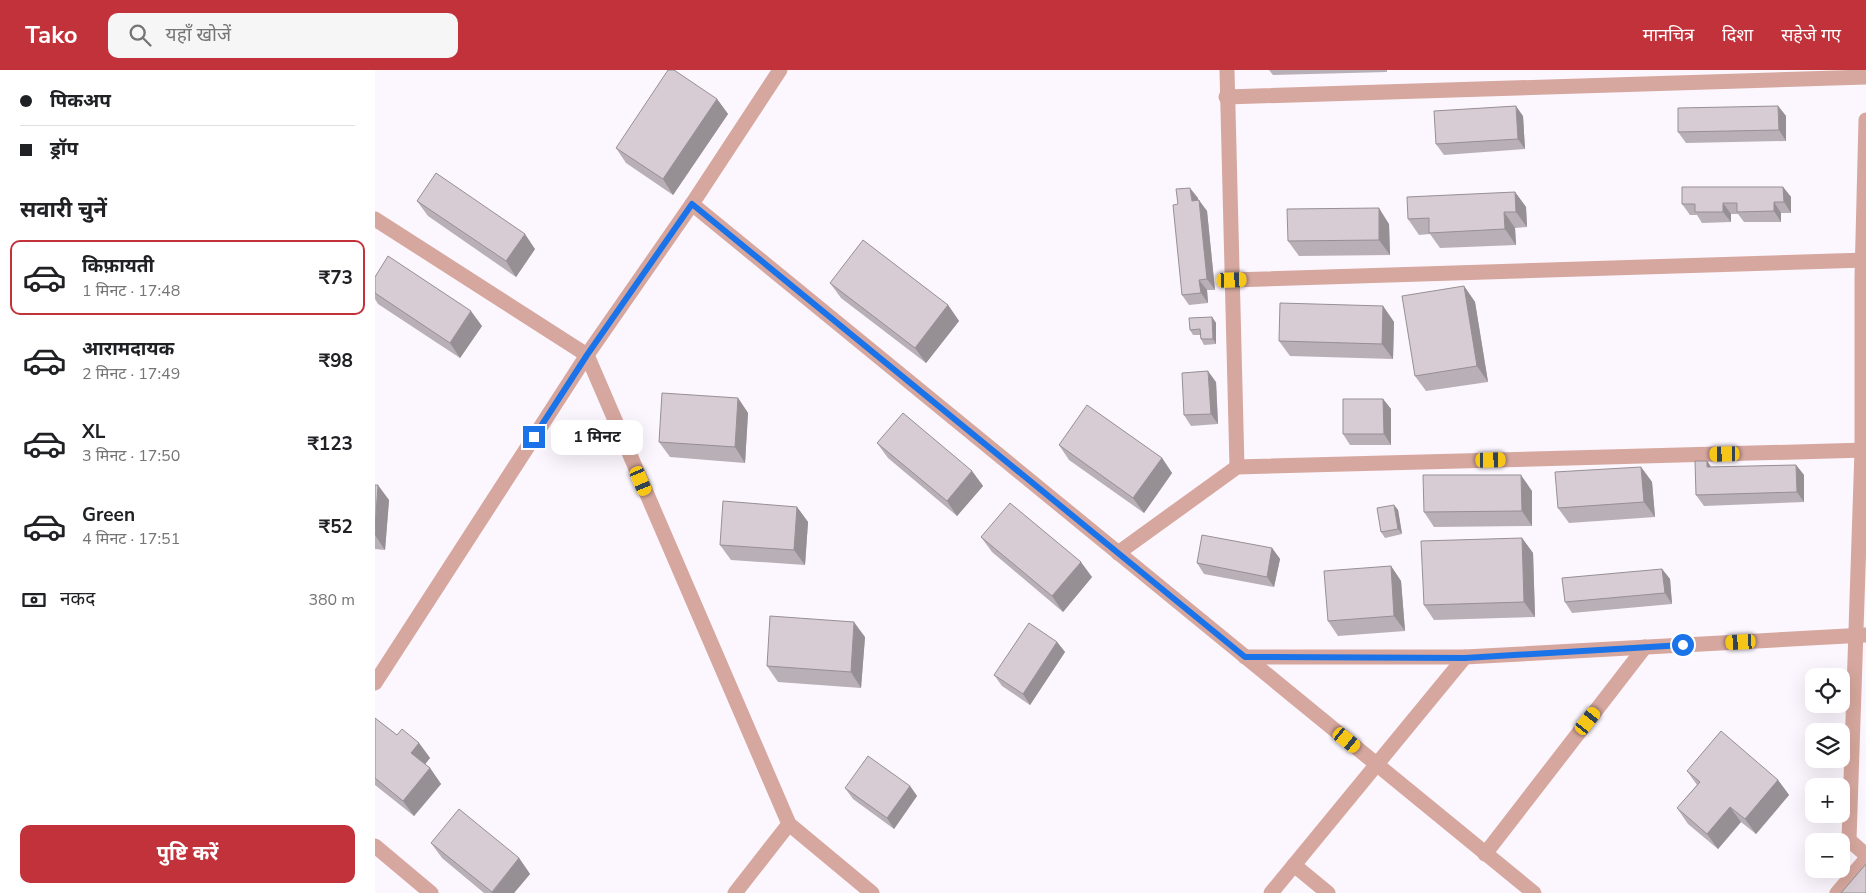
<!DOCTYPE html>
<html lang="hi">
<head>
<meta charset="utf-8">
<style>
  body { margin:0; font-family:"Nunito Sans","Noto Sans Devanagari",sans-serif; background:#f6f6f6; color:#202124; height:100vh; display:flex; flex-direction:column; font-size:19px; white-space:nowrap }
  * { box-sizing:border-box; margin:0 }
  p { font-size:16px; color:#757577 }
  .icon { flex:none; width:28px; height:28px; fill:none; stroke:currentColor; stroke-width:2; stroke-linecap:round; stroke-linejoin:round }
  .map { position:relative; flex:1; overflow:hidden }
  .sheet { display:flex; flex-direction:column; background:#fff; width:375px }
  .sheet>* { flex:none }
  .top-card { display:grid; align-content:center; height:110px; padding:0 20px; background:#fff }
  .buttons { position:absolute; left:1430px; top:598px; display:grid; gap:10px }
  .buttons a { display:grid; place-items:center; width:45px; height:45px; border-radius:10px; background:#fff; box-shadow:0 5px 20px #0002; font-size:25px }
  .end { position:absolute; width:22px; height:22px; margin:-11px; border:6px solid #1a73e8; background:#fff; box-shadow:0 0 0 2px #fff }
  .from { border-radius:50% }
  .bubble { position:absolute; height:35px; border-radius:10px; background:#fff; box-shadow:0 5px 20px #0002; font-size:16px; font-weight:700; line-height:35px; text-align:center }
  .car { position:absolute; width:15px; height:30px; margin:-15px -8px; border-radius:6px; box-shadow:0 0 4px 1px #0007; background:linear-gradient(#f5c518 24%,#345 0 40%,#f5c518 0 76%,#345 0 86%,#f5c518 0) }
  .top-card b { display:flex; align-items:center; gap:18px; height:48px; font-size:19px }
  .top-card b+b { border-top:1px solid #e0e0e0 }
  .top-card i { width:12px; height:12px; background:#202124 }
  ul { padding:0; list-style:none }
  li { display:flex; align-items:center; gap:15px; height:75px; margin:0 10px 8px; padding:0 10px; border:2px solid transparent; border-radius:10px }
  li div { flex:1 }
  li b { display:block; font-size:19px }
  li em { font-style:normal; font-weight:700 }
  li.selected { border-color:#c2323b }
  li>.icon { width:45px; height:45px; stroke-width:1.5 }
  h2 { padding:0 20px; font-size:22px; line-height:60px }
  .pay { display:flex; align-items:center; gap:12px; height:55px; padding:0 20px; font-size:19px }
  .pay p { margin-inline-start:auto }
  .primary-button { display:flex; gap:10px; margin-top:auto; padding:10px 20px }
  .primary-button a { flex:1; height:58px; border-radius:10px; background:#c2323b; color:#fff; font-size:20px; font-weight:700; line-height:58px; text-align:center }
  header { display:flex; align-items:center; gap:30px; box-sizing:border-box; height:70px; padding:0 25px; background:#c2323b; color:#fff }
  header strong { font-size:24px }
  nav { display:flex; gap:28px; margin-inline-start:auto; font-size:18px }
  .search { width:350px; height:45px; background:#f6f6f6; display:flex; align-items:center; gap:12px; box-sizing:border-box; padding:0 18px; border-radius:10px; color:#757577; font-size:19px }
  main { display:flex; flex:1; min-height:0 }
  .map>svg:first-child { display:block }
  .lines { fill:none; stroke-linecap:round; stroke-linejoin:round }
  .minor { stroke:#d6a79e; stroke-width:15 }
  .wall { fill:#b9afb6 }
  .shaded-wall { fill:#968f94 }
  .building { fill:#d7ccd4; stroke:#968f94 }
  .route { stroke:#1a73e8; stroke-width:6 }
</style>
</head>
<body>
<header>
<strong>Tako</strong>
<div class="search"><svg class="icon" aria-label="search" viewBox="0 0 24 24"><circle cx="10" cy="10" r="6"/><path d="M15 15l6 6"/></svg>यहाँ खोजें</div>
<nav><a>मानचित्र</a><a>दिशा</a><a>सहेजे गए</a></nav>
</header>
<main>
<section class="sheet">
<div class="top-card">
<b><i class="from"></i>पिकअप</b>
<b><i></i>ड्रॉप</b>
</div>
<h2>सवारी चुनें</h2>
<ul>
<li class="selected"><svg class="icon" aria-label="car" viewBox="0 0 24 24"><path d="M5 17H2v-5l4-1 3-4h7l3 4 3 1v5h-3M9 17h6M6 11h13"/><circle cx="7" cy="17" r="2"/><circle cx="17" cy="17" r="2"/></svg><div><b>किफ़ायती</b><p>1 मिनट · 17:48</p></div><em>₹73</em></li>
<li><svg class="icon" aria-label="car" viewBox="0 0 24 24"><path d="M5 17H2v-5l4-1 3-4h7l3 4 3 1v5h-3M9 17h6M6 11h13"/><circle cx="7" cy="17" r="2"/><circle cx="17" cy="17" r="2"/></svg><div><b>आरामदायक</b><p>2 मिनट · 17:49</p></div><em>₹98</em></li>
<li><svg class="icon" aria-label="car" viewBox="0 0 24 24"><path d="M5 17H2v-5l4-1 3-4h7l3 4 3 1v5h-3M9 17h6M6 11h13"/><circle cx="7" cy="17" r="2"/><circle cx="17" cy="17" r="2"/></svg><div><b>XL</b><p>3 मिनट · 17:50</p></div><em>₹123</em></li>
<li><svg class="icon" aria-label="car" viewBox="0 0 24 24"><path d="M5 17H2v-5l4-1 3-4h7l3 4 3 1v5h-3M9 17h6M6 11h13"/><circle cx="7" cy="17" r="2"/><circle cx="17" cy="17" r="2"/></svg><div><b>Green</b><p>4 मिनट · 17:51</p></div><em>₹52</em></li>
</ul>
<div class="pay"><svg class="icon" aria-label="cash" viewBox="0 0 24 24"><path d="M3 7h18v10H3z"/><circle cx="12" cy="12" r="2"/></svg>नकद<p>380 m</p></div>
<div class="primary-button"><a>पुष्टि करें</a></div>
</section>
<div class="map">
<svg width="1491" height="823" viewBox="0 0 1491 823">
  <rect width="100%" height="100%" fill="#fcf6fe"/>
  <g class="lines">
    <!-- minor -->
    <g class="minor">
      <path d="M 852,0 L 862,397"/>
      <path d="M 851,27 L 1491,7"/>
      <path d="M 1491,50 L 1487,208 L 1487,380 L 1474,770 L 1491,785"/>
      <path d="M 317,134 L 1159,823"/>
      <path d="M 0,149 L 212,285 L 414,754 L 497,823"/>
      <path d="M 857,210 L 1491,190"/>
      <path d="M 743,483 L 862,397 L 1491,380"/>
      <path d="M 870,587 L 1090,587 L 1490,565"/>
      <path d="M 0,613 L 212,285 L 317,134 L 405,0"/>
      <path d="M 0,776 L 56,823"/>
      <path d="M 1110,784 L 1270,577"/>
      <path d="M 919,795 L 953,823"/>
      <path d="M 360,823 L 414,754"/>
      <path d="M 896,823 L 1090,587"/>
      <path d="M 1462,823 L 1491,789"/>
    </g>
  </g>
  <!-- wall -->
  <g class="wall">
    <path d="M 894,0 L 1012,0 L 1012,2 L 898,5 Z"/>
    <path d="M 342,29 L 353,44 L 298,125 L 251,93 L 241,78 Z"/>
    <path d="M 1403,36 L 1411,46 L 1411,71 L 1311,73 L 1303,62 Z"/>
    <path d="M 1148,46 L 1150,79 L 1069,85 L 1061,74 Z"/>
    <path d="M 1408,117 L 1416,127 L 1416,143 L 1406,143 L 1406,152 L 1369,152 L 1363,144 L 1356,144 L 1356,152 L 1327,153 L 1322,145 L 1315,145 L 1307,134 Z"/>
    <path d="M 1140,122 L 1151,137 L 1152,157 L 1140,158 L 1141,175 L 1065,178 L 1055,164 L 1044,165 L 1033,149 Z"/>
    <path d="M 823,128 L 823,131 L 832,141 L 840,220 L 832,220 L 833,233 L 814,235 L 807,225 L 803,134 Z"/>
    <path d="M 42,131 L 160,179 L 141,207 L 53,146 Z"/>
    <path d="M 1014,154 L 1015,185 L 924,186 L 913,171 Z"/>
    <path d="M 0,207 L 107,256 L 85,288 L 3,234 L 0,229 Z"/>
    <path d="M 455,213 L 573,235 L 584,251 L 551,293 L 466,228 Z"/>
    <path d="M 1089,216 L 1100,232 L 1113,312 L 1051,321 L 1040,306 Z"/>
    <path d="M 1008,236 L 1019,252 L 1018,289 L 915,286 L 904,271 Z"/>
    <path d="M 837,247 L 841,253 L 841,274 L 829,275 L 826,269 L 825,265 L 818,265 L 815,260 Z"/>
    <path d="M 841,312 L 843,354 L 816,356 L 809,345 Z"/>
    <path d="M 363,328 L 373,343 L 370,393 L 295,387 L 284,372 Z"/>
    <path d="M 1008,329 L 1016,339 L 1016,375 L 975,375 L 968,364 Z"/>
    <path d="M 502,373 L 597,401 L 608,416 L 582,446 L 513,388 Z"/>
    <path d="M 684,375 L 787,388 L 797,403 L 769,443 L 694,390 Z"/>
    <path d="M 1332,391 L 1336,397 L 1421,395 L 1429,405 L 1429,432 L 1329,436 L 1321,425 Z"/>
    <path d="M 1266,397 L 1277,412 L 1280,447 L 1194,453 L 1183,438 Z"/>
    <path d="M 0,415 L 14,430 L 10,480 L 0,479 Z"/>
    <path d="M 1157,421 L 1157,456 L 1059,457 L 1049,442 Z"/>
    <path d="M 1019,435 L 1023,440 L 1027,464 L 1010,468 L 1006,462 Z"/>
    <path d="M 422,437 L 433,452 L 430,495 L 356,490 L 345,475 Z"/>
    <path d="M 606,467 L 717,507 L 688,542 L 617,482 Z"/>
    <path d="M 1147,468 L 1158,483 L 1160,547 L 1059,550 L 1049,535 Z"/>
    <path d="M 897,478 L 905,489 L 899,517 L 829,504 L 822,493 Z"/>
    <path d="M 1016,496 L 1026,511 L 1030,561 L 963,566 L 953,551 Z"/>
    <path d="M 1287,499 L 1295,509 L 1297,534 L 1197,543 L 1190,532 Z"/>
    <path d="M 490,567 L 486,618 L 403,612 L 392,596 Z"/>
    <path d="M 682,572 L 690,582 L 655,635 L 627,616 L 619,605 Z"/>
    <path d="M 0,648 L 22,665 L 44,673 L 55,688 L 50,694 L 55,698 L 66,714 L 39,746 L 0,715 Z"/>
    <path d="M 1312,701 L 1403,710 L 1414,725 L 1381,764 L 1366,752 L 1343,779 L 1313,754 L 1302,738 L 1322,715 Z"/>
    <path d="M 535,716 L 542,726 L 519,759 L 478,729 L 470,718 Z"/>
    <path d="M 56,773 L 144,788 L 155,804 L 139,823 L 109,823 L 67,788 Z"/>
  </g>
  <!-- shaded-wall -->
  <g class="shaded-wall">
    <path d="M 342,29 L 353,44 L 298,125 L 288,109 Z"/>
    <path d="M 1141,36 L 1148,46 L 1150,79 L 1143,69 Z"/>
    <path d="M 1403,36 L 1411,46 L 1411,71 L 1404,60 Z"/>
    <path d="M 1408,117 L 1416,127 L 1416,143 L 1409,132 Z"/>
    <path d="M 815,118 L 823,128 L 824,142 L 817,131 Z"/>
    <path d="M 1140,122 L 1151,137 L 1152,157 L 1141,142 Z"/>
    <path d="M 824,130 L 832,141 L 840,220 L 832,209 Z"/>
    <path d="M 1399,132 L 1406,143 L 1406,152 L 1399,141 Z"/>
    <path d="M 1348,133 L 1356,144 L 1356,152 L 1348,142 Z"/>
    <path d="M 1004,138 L 1014,154 L 1015,185 L 1004,170 Z"/>
    <path d="M 1129,142 L 1140,158 L 1141,175 L 1130,159 Z"/>
    <path d="M 150,164 L 160,179 L 141,207 L 131,191 Z"/>
    <path d="M 824,210 L 832,220 L 833,233 L 826,223 Z"/>
    <path d="M 1089,216 L 1100,232 L 1113,312 L 1102,296 Z"/>
    <path d="M 573,235 L 584,251 L 551,293 L 540,278 Z"/>
    <path d="M 1008,236 L 1019,252 L 1018,289 L 1007,274 Z"/>
    <path d="M 96,241 L 107,256 L 85,288 L 75,273 Z"/>
    <path d="M 837,247 L 841,253 L 841,274 L 838,269 Z"/>
    <path d="M 833,301 L 841,312 L 843,354 L 836,344 Z"/>
    <path d="M 363,328 L 373,343 L 370,393 L 360,377 Z"/>
    <path d="M 1008,329 L 1016,339 L 1016,375 L 1009,364 Z"/>
    <path d="M 787,388 L 797,403 L 769,443 L 758,428 Z"/>
    <path d="M 1332,391 L 1339,401 L 1332,397 Z"/>
    <path d="M 1421,395 L 1429,405 L 1429,432 L 1422,422 Z"/>
    <path d="M 1266,397 L 1277,412 L 1280,447 L 1269,432 Z"/>
    <path d="M 597,401 L 608,416 L 582,446 L 572,431 Z"/>
    <path d="M 1146,405 L 1157,421 L 1157,456 L 1147,441 Z"/>
    <path d="M 3,415 L 14,430 L 10,480 L 0,465 Z"/>
    <path d="M 1019,435 L 1023,440 L 1027,464 L 1023,459 Z"/>
    <path d="M 422,437 L 433,452 L 430,495 L 419,480 Z"/>
    <path d="M 1147,468 L 1158,483 L 1160,547 L 1149,532 Z"/>
    <path d="M 897,478 L 905,489 L 899,517 L 892,507 Z"/>
    <path d="M 706,492 L 717,507 L 688,542 L 677,526 Z"/>
    <path d="M 1016,496 L 1026,511 L 1030,561 L 1019,546 Z"/>
    <path d="M 1287,499 L 1295,509 L 1297,534 L 1290,523 Z"/>
    <path d="M 479,552 L 490,567 L 486,618 L 476,602 Z"/>
    <path d="M 682,572 L 690,582 L 655,635 L 648,624 Z"/>
    <path d="M 44,673 L 55,688 L 47,698 L 36,683 Z"/>
    <path d="M 55,698 L 66,714 L 39,746 L 28,731 Z"/>
    <path d="M 1403,710 L 1414,725 L 1381,764 L 1370,749 Z"/>
    <path d="M 535,716 L 542,726 L 519,759 L 512,748 Z"/>
    <path d="M 1355,737 L 1366,752 L 1343,779 L 1332,764 Z"/>
    <path d="M 144,788 L 155,804 L 139,823 L 117,823 Z"/>
  </g>
  <!-- building -->
  <g class="building">
    <path d="M 293,0 L 299,0 L 342,29 L 288,109 L 241,78 Z"/>
    <path d="M 1141,36 L 1143,69 L 1061,74 L 1059,41 Z"/>
    <path d="M 1403,36 L 1404,60 L 1303,62 L 1303,38 Z"/>
    <path d="M 61,103 L 150,164 L 131,191 L 42,131 Z"/>
    <path d="M 1307,117 L 1408,117 L 1409,132 L 1399,132 L 1399,141 L 1362,142 L 1362,133 L 1348,133 L 1348,142 L 1320,142 L 1320,134 L 1307,134 Z"/>
    <path d="M 815,118 L 817,131 L 824,130 L 832,209 L 824,210 L 826,223 L 807,225 L 798,135 L 803,134 L 801,119 Z"/>
    <path d="M 1140,122 L 1141,142 L 1129,142 L 1130,159 L 1054,163 L 1054,148 L 1033,149 L 1032,127 Z"/>
    <path d="M 1004,138 L 1004,170 L 913,171 L 912,139 Z"/>
    <path d="M 488,170 L 573,235 L 540,278 L 455,213 Z"/>
    <path d="M 13,186 L 96,241 L 75,273 L 0,223 L 0,207 Z"/>
    <path d="M 1089,216 L 1102,296 L 1040,306 L 1027,226 Z"/>
    <path d="M 905,233 L 1008,236 L 1007,274 L 904,271 Z"/>
    <path d="M 837,247 L 838,269 L 826,269 L 825,259 L 815,260 L 814,248 Z"/>
    <path d="M 833,301 L 836,344 L 809,345 L 807,303 Z"/>
    <path d="M 287,323 L 363,328 L 360,377 L 284,372 Z"/>
    <path d="M 968,329 L 1008,329 L 1009,364 L 968,364 Z"/>
    <path d="M 712,335 L 787,388 L 758,428 L 684,375 Z"/>
    <path d="M 528,343 L 597,401 L 572,431 L 502,373 Z"/>
    <path d="M 1320,391 L 1332,391 L 1332,397 L 1421,395 L 1422,422 L 1321,425 Z"/>
    <path d="M 1266,397 L 1269,432 L 1183,438 L 1180,402 Z"/>
    <path d="M 1048,405 L 1146,405 L 1147,441 L 1049,442 Z"/>
    <path d="M 0,415 L 3,415 L 0,459 Z"/>
    <path d="M 348,431 L 422,437 L 419,480 L 345,475 Z"/>
    <path d="M 635,433 L 706,492 L 677,526 L 606,467 Z"/>
    <path d="M 1019,435 L 1023,459 L 1006,462 L 1002,438 Z"/>
    <path d="M 827,465 L 897,478 L 892,507 L 822,493 Z"/>
    <path d="M 1147,468 L 1149,532 L 1049,535 L 1046,471 Z"/>
    <path d="M 1016,496 L 1019,546 L 953,551 L 949,501 Z"/>
    <path d="M 1287,499 L 1290,523 L 1190,532 L 1187,508 Z"/>
    <path d="M 395,546 L 479,552 L 476,602 L 392,596 Z"/>
    <path d="M 654,553 L 682,572 L 648,624 L 619,605 Z"/>
    <path d="M 0,648 L 22,665 L 27,659 L 44,673 L 36,683 L 55,698 L 28,731 L 0,708 Z"/>
    <path d="M 1346,661 L 1403,710 L 1370,749 L 1355,737 L 1332,764 L 1302,738 L 1325,712 L 1312,701 Z"/>
    <path d="M 493,686 L 535,716 L 512,748 L 470,718 Z"/>
    <path d="M 84,739 L 144,788 L 117,822 L 56,773 Z"/>
    <path d="M 1491,794 L 1491,823 L 1466,823 Z"/>
  </g>
  <g class="lines">
    <!-- route -->
    <path class="route" d="M 159,367 L 212,285 L 317,134 L 870,587 L 1090,588 L 1308,575"/>
  </g>
</svg>
<div class="buttons">
<a><svg class="icon" aria-label="locate" viewBox="0 0 24 24"><circle cx="12" cy="12" r="6"/><path d="M12 2v4M12 18v4M2 12h4M18 12h4"/></svg></a>
<a><svg class="icon" aria-label="layers" viewBox="0 0 24 24"><path d="M12 4l9 5-9 5-9-5zM3 14l9 5 9-5"/></svg></a>
<a>+</a>
<a>−</a>
</div>
<i class="end from" style="left:1308px;top:575px"></i>
<i class="end" style="left:159px;top:367px"></i>
<div class="bubble" style="left:176px;top:350px;width:92px">1 मिनट</div>
<i class="car" style="left:857px;top:210px;rotate:88deg"></i>
<i class="car" style="left:1350px;top:384px;rotate:269deg"></i>
<i class="car" style="left:1116px;top:390px;rotate:89deg"></i>
<i class="car" style="left:266px;top:411px;rotate:157deg"></i>
<i class="car" style="left:1366px;top:572px;rotate:267deg"></i>
<i class="car" style="left:1213px;top:651px;rotate:38deg"></i>
<i class="car" style="left:972px;top:670px;rotate:129deg"></i>
</div>
</main>
</body>
</html>
